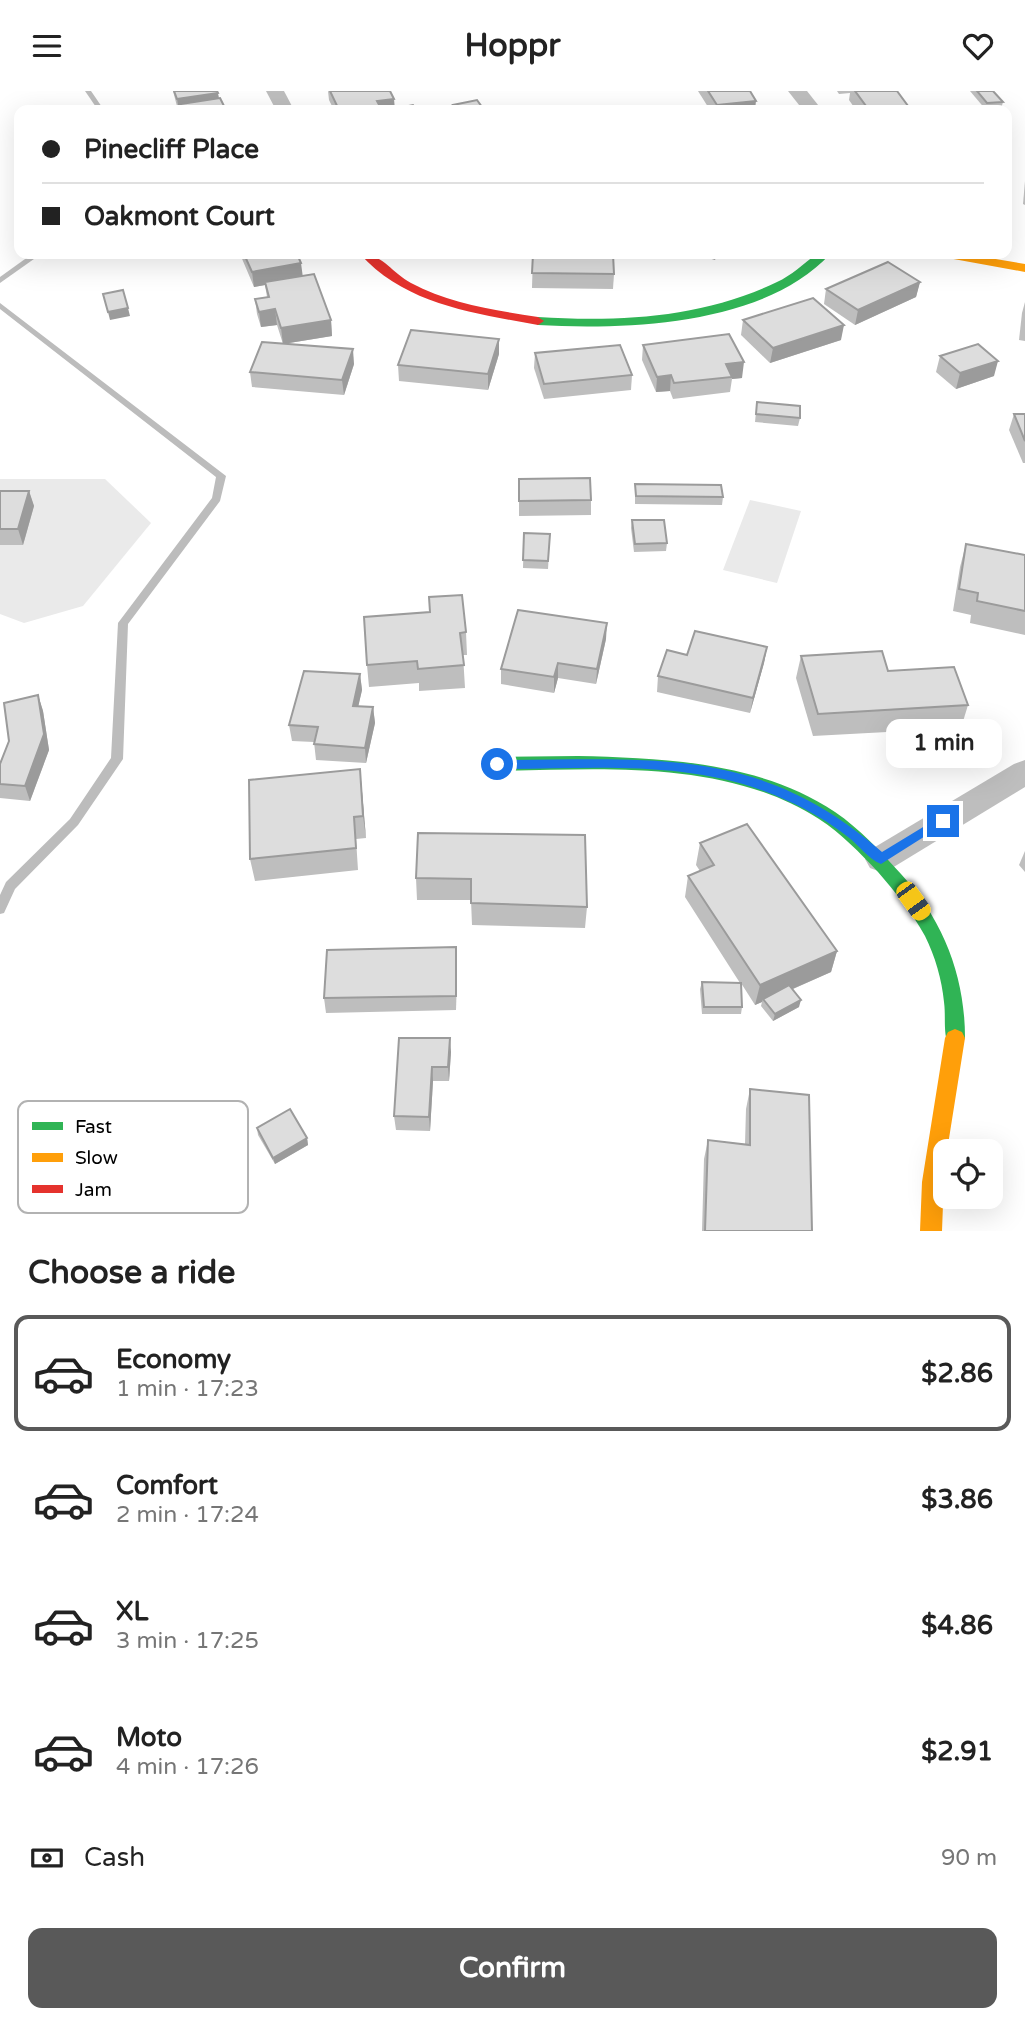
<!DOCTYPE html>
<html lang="en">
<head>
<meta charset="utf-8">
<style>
  body { margin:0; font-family:"Varela Round",sans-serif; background:#f6f6f6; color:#222; height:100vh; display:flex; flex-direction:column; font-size:26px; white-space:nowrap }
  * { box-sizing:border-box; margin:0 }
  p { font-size:23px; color:#767676 }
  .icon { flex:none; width:38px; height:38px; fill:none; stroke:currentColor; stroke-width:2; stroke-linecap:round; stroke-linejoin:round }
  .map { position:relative; height:1140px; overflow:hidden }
  .panel { display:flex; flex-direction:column; background:#fff; flex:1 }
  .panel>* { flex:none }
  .top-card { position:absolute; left:14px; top:14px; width:998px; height:154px; border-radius:14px; box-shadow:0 7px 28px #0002; display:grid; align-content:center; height:154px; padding:0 28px; background:#fff }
  .fabs { position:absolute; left:933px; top:1048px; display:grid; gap:14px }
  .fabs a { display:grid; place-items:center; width:70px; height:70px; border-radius:14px; background:#fff; box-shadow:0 7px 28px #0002; font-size:35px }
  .end { position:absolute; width:32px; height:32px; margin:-16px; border:9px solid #1a73e8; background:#fff; box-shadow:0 0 0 4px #fff }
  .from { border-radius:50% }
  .bubble { position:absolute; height:49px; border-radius:14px; background:#fff; box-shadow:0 7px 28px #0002; font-size:23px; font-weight:700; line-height:49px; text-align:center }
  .car { position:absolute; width:21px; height:42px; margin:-21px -10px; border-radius:9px; box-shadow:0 0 5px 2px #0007; background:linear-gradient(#f5c518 24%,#345 0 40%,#f5c518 0 76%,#345 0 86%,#f5c518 0) }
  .top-card b { display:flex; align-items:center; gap:24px; height:66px; font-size:26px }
  .top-card b+b { border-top:2px solid #e0e0e0 }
  .top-card i { width:18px; height:18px; background:#222 }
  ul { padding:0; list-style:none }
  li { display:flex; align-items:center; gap:21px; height:116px; margin:0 14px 10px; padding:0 14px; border:4px solid transparent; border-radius:14px }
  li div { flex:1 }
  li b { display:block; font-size:26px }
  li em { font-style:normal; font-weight:700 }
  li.on { border-color:#595959 }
  li>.icon { width:63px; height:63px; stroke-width:1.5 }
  h2 { padding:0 28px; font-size:32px; line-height:84px }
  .pay { display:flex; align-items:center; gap:18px; height:77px; padding:0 28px; font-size:26px }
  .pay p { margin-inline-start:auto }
  .button { display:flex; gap:14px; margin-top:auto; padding:14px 28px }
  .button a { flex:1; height:80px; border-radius:14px; background:#595959; color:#fff; font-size:28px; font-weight:700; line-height:80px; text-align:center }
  header { display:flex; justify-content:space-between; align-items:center; height:91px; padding:0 28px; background:#fff; font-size:32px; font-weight:700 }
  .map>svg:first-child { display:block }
  .green { fill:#eaeaea }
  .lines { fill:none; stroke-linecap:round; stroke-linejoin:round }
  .stream { fill:#bcbcbc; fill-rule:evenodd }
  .street { fill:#bebebe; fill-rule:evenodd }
  .fast { fill:#30b455; fill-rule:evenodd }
  .slow { fill:#ff9f0a; fill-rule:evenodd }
  .jam { fill:#e5322d; fill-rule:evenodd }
  .wall { fill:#bebebe }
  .shaded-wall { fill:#9b9b9b }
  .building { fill:#ddd; stroke:#9b9b9b; stroke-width:2 }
  .route { fill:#1a73e8 }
  .key { fill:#fff; stroke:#b2b2b2; stroke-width:2 }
  .key-label { font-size:19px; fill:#000 }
</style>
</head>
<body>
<header><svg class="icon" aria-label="menu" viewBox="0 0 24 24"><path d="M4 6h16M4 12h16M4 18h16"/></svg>Hoppr<svg class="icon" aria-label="heart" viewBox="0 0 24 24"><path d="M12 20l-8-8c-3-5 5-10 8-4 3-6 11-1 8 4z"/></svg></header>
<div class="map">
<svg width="1025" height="1140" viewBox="0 0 1025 1140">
  <rect width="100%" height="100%" fill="#fff"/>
  <!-- green -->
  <g class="green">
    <path d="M 0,388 L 105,388 L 151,432 L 83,515 L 24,532 L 0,523 Z"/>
    <path d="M 750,409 L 801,420 L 777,492 L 723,479 Z"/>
  </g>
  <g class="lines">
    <!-- stream -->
    <g class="stream">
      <path d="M 85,0 L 91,0 L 104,19 L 98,19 Z"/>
      <path d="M 32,163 L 41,163 L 0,192 L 0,186 Z"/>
      <path d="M 0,212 L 226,385 L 220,410 L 128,533 L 123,668 L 78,734 L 15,798 L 4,822 L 0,823 L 0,804 L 6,791 L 70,728 L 111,667 L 118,532 L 212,407 L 216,386 L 0,218 Z"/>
    </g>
    <!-- street -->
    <g class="street">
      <path d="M 266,0 L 284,0 L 294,19 L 276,19 Z"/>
      <path d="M 788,0 L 807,0 L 822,19 L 803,19 Z"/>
      <path d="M 1025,669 L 1025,696 L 892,777 L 881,781 L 870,777 L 865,768 L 870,759 L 1014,673 Z"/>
    </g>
    <!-- fast -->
    <g class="fast">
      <path d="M 817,163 L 830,163 C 765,234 628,239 538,234 L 532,230 L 538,226 C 619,231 702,227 777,191 C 791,185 804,172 817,163 Z"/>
      <path d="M 578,665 C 664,667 761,671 835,721 C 860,738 880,760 901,783 C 943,829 965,884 965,947 L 962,953 L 955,956 L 948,953 C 943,941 946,925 944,911 C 942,889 935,865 925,845 C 912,821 895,801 878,781 C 860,762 841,742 819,728 C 725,668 603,678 497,680 L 491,678 L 489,673 L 491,668 L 497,666 Z"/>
    </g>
    <!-- slow -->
    <g class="slow">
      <path d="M 942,163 L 966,163 L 1025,173 L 1025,181 L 948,167 Z"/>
      <path d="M 955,938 L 962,941 L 965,947 L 947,1060 L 945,1060 L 942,1140 L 920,1140 L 922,1091 L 945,947 L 948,941 Z"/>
    </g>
    <!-- jam -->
    <path class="jam" d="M 360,163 C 382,162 392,182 411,192 C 450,213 494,219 538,226 L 544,230 L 538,234 C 474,222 406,214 360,163 Z"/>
  </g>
  <!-- wall -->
  <g class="wall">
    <path d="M 173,0 L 217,0 L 219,7 L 226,19 L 178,19 Z"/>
    <path d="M 328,0 L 395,18 L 417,19 L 334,19 L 329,9 Z"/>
    <path d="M 698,0 L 750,0 L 755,19 L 710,19 Z"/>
    <path d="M 837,0 L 897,0 L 911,19 L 856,19 L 849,9 L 850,2 L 839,3 Z"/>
    <path d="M 970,0 L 993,0 L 1003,11 L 1001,18 L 986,19 Z"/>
    <path d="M 1025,90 L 1025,114 L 1023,113 Z"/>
    <path d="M 240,163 L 297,163 L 302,185 L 331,229 L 332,245 L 283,253 L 277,234 L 261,236 L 257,223 L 255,208 L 267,206 L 265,194 L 254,196 Z"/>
    <path d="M 533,163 L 614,183 L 613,198 L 532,197 Z"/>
    <path d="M 700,163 L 724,163 L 714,169 Z"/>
    <path d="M 920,191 L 916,206 L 855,234 L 824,213 L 826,198 Z"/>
    <path d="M 1025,211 L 1025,250 L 1019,249 L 1022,222 Z"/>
    <path d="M 743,229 L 841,249 L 770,272 L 741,244 Z"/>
    <path d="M 499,248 L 499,263 L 488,299 L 399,290 L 398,274 Z"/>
    <path d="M 643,254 L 742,287 L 732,288 L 730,301 L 673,308 L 670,300 L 656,301 L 642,269 Z"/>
    <path d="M 535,262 L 632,284 L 631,299 L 544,308 L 534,277 Z"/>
    <path d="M 940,265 L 994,285 L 956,298 L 936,281 Z"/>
    <path d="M 354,273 L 344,304 L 252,296 L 250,281 Z"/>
    <path d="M 757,311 L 800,327 L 798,335 L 755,331 Z"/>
    <path d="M 1014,323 L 1025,323 L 1025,372 L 1023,372 L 1009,339 Z"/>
    <path d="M 519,388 L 591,409 L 591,424 L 519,425 Z"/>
    <path d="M 635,393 L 723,406 L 722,414 L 635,413 Z"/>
    <path d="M 0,400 L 29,400 L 34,415 L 23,454 L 0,454 Z"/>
    <path d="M 632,429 L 667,452 L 666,460 L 634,461 L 631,437 Z"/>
    <path d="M 524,442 L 550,443 L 548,478 L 523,477 Z"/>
    <path d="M 966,453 L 1025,464 L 1025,544 L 970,532 L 971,524 L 953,520 L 960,476 Z"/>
    <path d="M 429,506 L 466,541 L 467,564 L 463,564 L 465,597 L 419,600 L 419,592 L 369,596 L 367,574 L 430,521 Z"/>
    <path d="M 606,548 L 596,593 L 558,587 L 554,602 L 501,593 L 501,578 Z"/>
    <path d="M 767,556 L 764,572 L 750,622 L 657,601 L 658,585 L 687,564 Z"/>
    <path d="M 801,565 L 888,580 L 968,614 L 961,637 L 813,645 L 796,587 Z"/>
    <path d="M 360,583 L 362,599 L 358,615 L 373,616 L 375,632 L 366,672 L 316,669 L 314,651 L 292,650 L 289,634 Z"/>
    <path d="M 38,604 L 43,620 L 49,659 L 30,710 L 0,707 L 0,673 Z"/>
    <path d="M 360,678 L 366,747 L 356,748 L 358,779 L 255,790 L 250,768 Z"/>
    <path d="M 418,742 L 587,816 L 585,837 L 472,834 L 471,809 L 417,809 L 416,787 Z"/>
    <path d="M 700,752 L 837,860 L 831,881 L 793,898 L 799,916 L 773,930 L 761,915 L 762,911 L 755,914 L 741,892 L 742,916 L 741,923 L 702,923 L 700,898 L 702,891 L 740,892 L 685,806 L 688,785 L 700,780 L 696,774 Z"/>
    <path d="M 1025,760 L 1025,781 L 1019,774 Z"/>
    <path d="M 456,856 L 456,919 L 326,922 L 324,907 Z"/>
    <path d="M 399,947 L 451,961 L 449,990 L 433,990 L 430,1040 L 396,1039 L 394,1025 Z"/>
    <path d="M 750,998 L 812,1140 L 702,1140 L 704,1068 L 708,1049 L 745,1053 L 746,1018 Z"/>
    <path d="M 257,1037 L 307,1047 L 308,1054 L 275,1073 L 258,1044 Z"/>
    <path d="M 192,1048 L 141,1120 L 97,1095 L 91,1082 Z"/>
  </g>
  <!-- shaded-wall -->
  <g class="shaded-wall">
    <path d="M 218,2 L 220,16 L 181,13 L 182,19 L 179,19 L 177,8 Z"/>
    <path d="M 394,8 L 395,19 L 393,18 L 393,19 L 378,19 L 377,10 Z"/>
    <path d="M 756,10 L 755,19 L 717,19 L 717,14 Z"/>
    <path d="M 482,16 L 482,19 L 464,19 Z"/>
    <path d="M 427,163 L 442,163 L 427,167 Z"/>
    <path d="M 715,163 L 724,163 L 714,169 Z"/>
    <path d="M 301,172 L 303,187 L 265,191 L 265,194 L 254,196 L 252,181 Z"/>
    <path d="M 920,191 L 916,206 L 855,234 L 858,219 Z"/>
    <path d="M 128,217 L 130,225 L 110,229 L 108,221 Z"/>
    <path d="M 275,218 L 277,234 L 261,236 L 259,221 Z"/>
    <path d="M 331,229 L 332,245 L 283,253 L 281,237 Z"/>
    <path d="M 844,234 L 841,249 L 770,272 L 773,257 Z"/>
    <path d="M 499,248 L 499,263 L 488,299 L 488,283 Z"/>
    <path d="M 353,258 L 354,273 L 344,304 L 342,289 Z"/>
    <path d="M 998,270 L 994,285 L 956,298 L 960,282 Z"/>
    <path d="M 744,271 L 742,287 L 732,288 L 732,286 L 726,273 Z"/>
    <path d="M 671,284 L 670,300 L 656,301 L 657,286 Z"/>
    <path d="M 29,400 L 34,415 L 23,454 L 18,438 Z"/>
    <path d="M 607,532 L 606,548 L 596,593 L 597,578 Z"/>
    <path d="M 767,556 L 764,572 L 750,622 L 753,607 Z"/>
    <path d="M 558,572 L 558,587 L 554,602 L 554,586 Z"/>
    <path d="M 360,583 L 362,599 L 355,630 L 353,615 Z"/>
    <path d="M 38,604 L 43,620 L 49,659 L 30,710 L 25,695 Z"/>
    <path d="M 373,616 L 375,632 L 366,672 L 365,657 Z"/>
    <path d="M 360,678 L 362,700 L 366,747 L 363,725 Z"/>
    <path d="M 456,856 L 457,871 L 456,919 Z"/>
    <path d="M 837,860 L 831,881 L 765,910 L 763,908 L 762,911 L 755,914 L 760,894 Z"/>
    <path d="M 801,909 L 799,916 L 773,930 L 775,923 Z"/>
    <path d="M 450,947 L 451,961 L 449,990 L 448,976 Z"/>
    <path d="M 432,976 L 433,990 L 430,1040 L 429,1026 Z"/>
    <path d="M 187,1035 L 192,1048 L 141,1120 L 136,1107 Z"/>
    <path d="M 307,1047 L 308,1054 L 275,1073 L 273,1067 Z"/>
  </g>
  <!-- building -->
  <g class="building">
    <path d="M 174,0 L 217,0 L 218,2 L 177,8 Z"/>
    <path d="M 330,0 L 390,0 L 394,8 L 377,10 L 382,19 L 339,19 Z"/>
    <path d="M 708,0 L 750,0 L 756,10 L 717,14 Z"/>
    <path d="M 855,0 L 897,0 L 911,19 L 869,19 Z"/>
    <path d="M 977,0 L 993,0 L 1003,11 L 987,12 Z"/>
    <path d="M 220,7 L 226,19 L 184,19 L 181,13 Z"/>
    <path d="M 477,9 L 482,16 L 457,19 L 453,14 Z"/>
    <path d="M 413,14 L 417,19 L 394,19 L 393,18 Z"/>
    <path d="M 244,163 L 297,163 L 301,172 L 252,181 Z"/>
    <path d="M 533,163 L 613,163 L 614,183 L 532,182 Z"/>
    <path d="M 888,171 L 920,191 L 858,219 L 826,198 Z"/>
    <path d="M 314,183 L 331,229 L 281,237 L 275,218 L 259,221 L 255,208 L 269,206 L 265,191 Z"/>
    <path d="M 123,199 L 128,217 L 108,221 L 103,203 Z"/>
    <path d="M 813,207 L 844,234 L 773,257 L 743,229 Z"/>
    <path d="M 411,239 L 499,248 L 488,283 L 398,274 Z"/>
    <path d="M 729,243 L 744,271 L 726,273 L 732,286 L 674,292 L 671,284 L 657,286 L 643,254 Z"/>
    <path d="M 262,251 L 353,258 L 342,289 L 250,281 Z"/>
    <path d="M 978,253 L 998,270 L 960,282 L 940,265 Z"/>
    <path d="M 620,254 L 632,284 L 544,293 L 535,262 Z"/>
    <path d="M 757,311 L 800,315 L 800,327 L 756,323 Z"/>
    <path d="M 1014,323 L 1025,323 L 1025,350 Z"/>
    <path d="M 590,387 L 591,409 L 519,410 L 519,388 Z"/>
    <path d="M 635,393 L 721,394 L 723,406 L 636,405 Z"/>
    <path d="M 0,400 L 29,400 L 18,438 L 0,438 Z"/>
    <path d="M 632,429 L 664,429 L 667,452 L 635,453 Z"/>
    <path d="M 524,442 L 550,443 L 548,470 L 523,469 Z"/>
    <path d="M 966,453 L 1025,464 L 1025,520 L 977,510 L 978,502 L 959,498 Z"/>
    <path d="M 462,504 L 466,541 L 460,542 L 464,574 L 418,578 L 417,570 L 367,574 L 364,526 L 430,521 L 429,506 Z"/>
    <path d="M 518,519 L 607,532 L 597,578 L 558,572 L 554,586 L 501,578 Z"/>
    <path d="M 695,540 L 767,556 L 753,607 L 658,585 L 667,559 L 687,564 Z"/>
    <path d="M 882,560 L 888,580 L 954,576 L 968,614 L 818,623 L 801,565 Z"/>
    <path d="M 304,580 L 360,583 L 353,615 L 373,616 L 365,657 L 314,653 L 318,636 L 289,634 Z"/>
    <path d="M 38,604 L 44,643 L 25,695 L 0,693 L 0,673 L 9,650 L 4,612 Z"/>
    <path d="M 360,678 L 363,725 L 354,726 L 356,757 L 250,768 L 249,689 Z"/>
    <path d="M 747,733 L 837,860 L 760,894 L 688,785 L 714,774 L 700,752 Z"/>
    <path d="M 418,742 L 585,744 L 587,816 L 471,812 L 471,788 L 416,787 Z"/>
    <path d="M 456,856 L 456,905 L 324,907 L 327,859 Z"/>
    <path d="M 702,891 L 741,892 L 742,916 L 704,916 Z"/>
    <path d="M 789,894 L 801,909 L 775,923 L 763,908 Z"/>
    <path d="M 399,947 L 450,947 L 448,976 L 432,976 L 429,1026 L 394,1025 Z"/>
    <path d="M 750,998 L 809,1004 L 812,1140 L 705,1140 L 708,1049 L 750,1054 Z"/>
    <path d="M 290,1018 L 307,1047 L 273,1067 L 257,1037 Z"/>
  </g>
  <!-- route -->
  <path class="route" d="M 497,669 C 649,669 759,653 882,761 L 938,727 L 947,727 L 949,730 L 881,773 C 868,768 859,754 848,746 C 830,732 809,719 788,710 C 697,667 595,678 497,678 L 491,673 Z"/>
  <!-- legend -->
  <rect x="18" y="1010" width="230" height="112" rx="10" class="key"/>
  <rect x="32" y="1031" width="31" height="8" fill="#30b455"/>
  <rect x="32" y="1062" width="31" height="9" fill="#ff9f0a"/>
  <rect x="32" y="1094" width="31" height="8" fill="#e5322d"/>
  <g class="key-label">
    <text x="75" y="1042">Fast</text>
    <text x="75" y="1073">Slow</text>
    <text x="75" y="1105">Jam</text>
  </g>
</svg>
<div class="fabs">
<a><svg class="icon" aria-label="locate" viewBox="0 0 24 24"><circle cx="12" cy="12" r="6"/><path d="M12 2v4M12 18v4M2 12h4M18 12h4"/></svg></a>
</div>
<i class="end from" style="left:497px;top:673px"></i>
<i class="end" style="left:943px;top:730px"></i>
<div class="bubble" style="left:886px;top:628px;width:116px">1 min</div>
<i class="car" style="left:913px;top:810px;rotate:144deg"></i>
<div class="top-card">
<b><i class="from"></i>Pinecliff Place</b>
<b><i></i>Oakmont Court</b>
</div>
</div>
<section class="panel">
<h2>Choose a ride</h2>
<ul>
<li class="on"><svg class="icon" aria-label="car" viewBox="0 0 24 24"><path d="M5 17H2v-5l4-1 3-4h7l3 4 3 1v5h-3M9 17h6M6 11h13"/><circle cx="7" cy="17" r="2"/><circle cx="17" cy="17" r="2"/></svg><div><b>Economy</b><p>1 min · 17:23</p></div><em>$2.86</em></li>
<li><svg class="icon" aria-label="car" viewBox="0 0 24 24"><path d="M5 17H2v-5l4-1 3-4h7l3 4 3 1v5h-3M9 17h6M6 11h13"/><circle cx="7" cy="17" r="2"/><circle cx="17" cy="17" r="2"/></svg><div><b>Comfort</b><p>2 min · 17:24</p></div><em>$3.86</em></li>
<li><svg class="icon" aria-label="car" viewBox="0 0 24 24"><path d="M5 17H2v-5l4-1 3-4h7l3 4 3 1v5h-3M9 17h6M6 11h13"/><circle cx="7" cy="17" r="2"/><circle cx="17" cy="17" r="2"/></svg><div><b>XL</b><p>3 min · 17:25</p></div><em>$4.86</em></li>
<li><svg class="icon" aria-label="car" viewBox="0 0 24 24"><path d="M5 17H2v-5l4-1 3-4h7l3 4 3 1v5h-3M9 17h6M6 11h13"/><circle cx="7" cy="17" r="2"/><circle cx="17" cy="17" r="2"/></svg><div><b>Moto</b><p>4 min · 17:26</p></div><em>$2.91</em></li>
</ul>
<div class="pay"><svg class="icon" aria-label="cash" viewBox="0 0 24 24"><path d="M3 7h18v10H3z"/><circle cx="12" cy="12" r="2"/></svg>Cash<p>90 m</p></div>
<div class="button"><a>Confirm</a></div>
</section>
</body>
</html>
